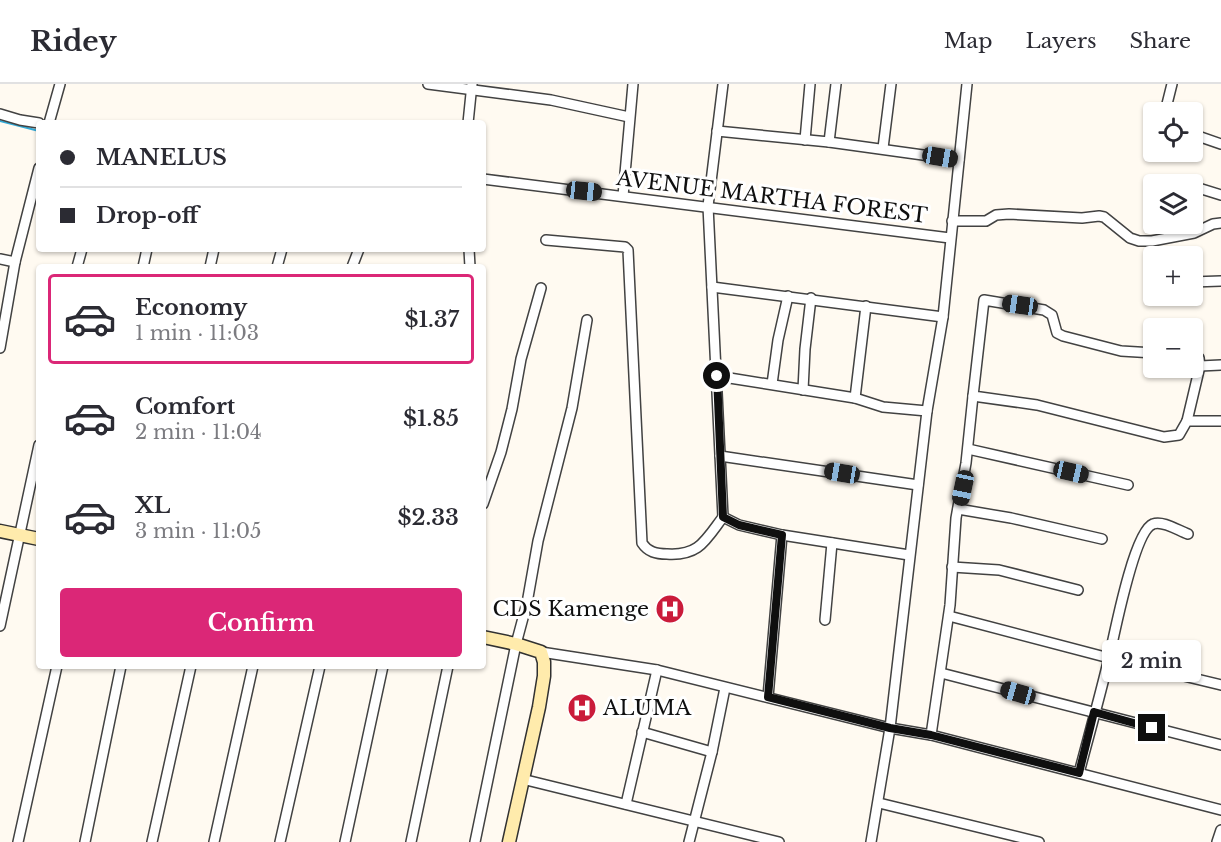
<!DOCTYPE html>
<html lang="en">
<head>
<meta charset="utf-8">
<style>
  body { margin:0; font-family:"Libre Baskerville",serif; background:#f2f2f3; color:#2b2b33; height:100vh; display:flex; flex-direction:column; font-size:22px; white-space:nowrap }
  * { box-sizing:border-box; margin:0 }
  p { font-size:20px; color:#7c7c81 }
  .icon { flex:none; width:33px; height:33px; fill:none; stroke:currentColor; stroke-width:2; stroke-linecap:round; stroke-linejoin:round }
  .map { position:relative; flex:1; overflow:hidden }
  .details { position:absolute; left:36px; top:180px; width:450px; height:405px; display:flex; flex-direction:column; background:#fff; border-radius:6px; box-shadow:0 2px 4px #0004 }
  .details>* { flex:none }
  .guide { position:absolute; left:36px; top:36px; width:450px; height:132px; border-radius:6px; box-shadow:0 2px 4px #0004; display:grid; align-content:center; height:132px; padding:0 24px; background:#fff }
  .fabs { position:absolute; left:1143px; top:18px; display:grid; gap:12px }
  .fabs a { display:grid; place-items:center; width:60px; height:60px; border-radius:6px; background:#fff; box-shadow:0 2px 4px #0004; font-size:30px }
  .end { position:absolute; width:27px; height:27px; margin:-14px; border:8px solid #0f0f0f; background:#fff; box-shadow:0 0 0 3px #fff }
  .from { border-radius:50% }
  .bubble { position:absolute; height:42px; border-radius:6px; background:#fff; box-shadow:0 2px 4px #0004; font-size:20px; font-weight:600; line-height:42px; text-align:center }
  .car { position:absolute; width:18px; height:36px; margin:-18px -9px; border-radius:8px; box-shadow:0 0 4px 2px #0007; background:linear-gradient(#222 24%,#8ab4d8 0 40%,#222 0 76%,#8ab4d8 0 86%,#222 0) }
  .guide b { display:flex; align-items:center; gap:21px; height:57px; font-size:22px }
  .guide b+b { border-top:2px solid #e1e1e2 }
  .guide i { width:15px; height:15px; background:#2b2b33 }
  ul { padding:10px 0 0; list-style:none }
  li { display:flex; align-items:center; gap:18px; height:90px; margin:0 12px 9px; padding:0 12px; border:3px solid transparent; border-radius:6px }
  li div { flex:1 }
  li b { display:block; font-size:22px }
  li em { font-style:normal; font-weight:600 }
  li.selected { border-color:#db2777 }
  li>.icon { width:54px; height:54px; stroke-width:1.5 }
  .action { display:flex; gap:12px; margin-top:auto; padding:12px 24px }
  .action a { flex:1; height:69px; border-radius:6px; background:#db2777; color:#fff; font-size:24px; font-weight:600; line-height:69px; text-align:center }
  header { display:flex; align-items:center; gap:36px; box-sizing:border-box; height:84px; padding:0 30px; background:#fff; border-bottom:2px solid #e1e1e2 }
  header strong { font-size:28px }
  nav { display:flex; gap:33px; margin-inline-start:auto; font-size:21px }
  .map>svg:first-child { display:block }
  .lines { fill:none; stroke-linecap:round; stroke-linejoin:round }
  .stream { stroke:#32aad8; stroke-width:2 }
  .street-casing { stroke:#424242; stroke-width:12 }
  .secondary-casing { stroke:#313131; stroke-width:15 }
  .street { stroke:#fff; stroke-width:9 }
  .secondary { stroke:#ffebac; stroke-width:12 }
  .route { stroke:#0f0f0f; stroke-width:8 }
  .labels { text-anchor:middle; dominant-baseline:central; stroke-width:6; stroke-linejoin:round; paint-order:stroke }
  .street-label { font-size:21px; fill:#0f0f0f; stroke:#fff }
  .poi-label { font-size:21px; fill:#0f0f0f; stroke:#fff; text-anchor:end }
</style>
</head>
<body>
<header>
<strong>Ridey</strong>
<nav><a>Map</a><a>Layers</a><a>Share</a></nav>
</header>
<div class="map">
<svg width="1221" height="758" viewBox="0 0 1221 758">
  <rect width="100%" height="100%" fill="#fffaf1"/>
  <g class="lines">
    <!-- stream -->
    <path class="stream" d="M 0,37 L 39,47"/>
    <!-- street casing -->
    <g class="street-casing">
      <g id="street">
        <path d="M 428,0 L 551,16 L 629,33"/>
        <path d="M 1165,28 L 1172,0"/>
        <path d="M 0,30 L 20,36 L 39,39"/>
        <path d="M 49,39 L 60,0"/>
        <path d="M 468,39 L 472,0"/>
        <path d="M 717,47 L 829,58 L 959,76"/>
        <path d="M 1192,50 L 1221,60"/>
        <path d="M 805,56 L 810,0"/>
        <path d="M 829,58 L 836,0"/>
        <path d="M 883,64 L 891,0"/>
        <path d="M 483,95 L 950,154"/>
        <path d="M 1159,96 L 1188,100"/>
        <path d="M 1192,102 L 1221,111"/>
        <path d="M 623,112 L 633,0"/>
        <path d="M 952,137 L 986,137 L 996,131 L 1009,130 L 1082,134 L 1099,132 L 1104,133 L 1130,154 L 1139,157 L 1152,157 L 1194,149 L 1213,140 L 1221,139"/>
        <path d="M 546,156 L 625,163 L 628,166 L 642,459 C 648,468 656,470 667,470 C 699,472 705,457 723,433"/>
        <path d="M 469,165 L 470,183"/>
        <path d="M 0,175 L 15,178"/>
        <path d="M 77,183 L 82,165"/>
        <path d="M 143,183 L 147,165"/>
        <path d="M 210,183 L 214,165"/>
        <path d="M 277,183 L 282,165"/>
        <path d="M 352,183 L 359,165"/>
        <path d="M 1192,198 L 1221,197"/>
        <path d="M 712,203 L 943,233"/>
        <path d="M 0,264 L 15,178 L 39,84"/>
        <path d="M 1154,269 L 1121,267 L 1063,252 L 1057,249 L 1052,231 L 1044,226 L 984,216 L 973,312 L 1037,321 L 1164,353 L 1179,351 L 1187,337 L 1221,337"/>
        <path d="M 1192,271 L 1199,274 L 1200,282 L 1221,281"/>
        <path d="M 717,292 L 855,314 L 883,323 L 927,327"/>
        <path d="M 772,300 L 778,256 L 788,212"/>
        <path d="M 803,306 L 805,265 L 811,214"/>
        <path d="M 855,314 L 866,222"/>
        <path d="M 1187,337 L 1200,282"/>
        <path d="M 968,365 L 1128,401"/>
        <path d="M 720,372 L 918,401"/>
        <path d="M 483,420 L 501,368 L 512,325 L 521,275 L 541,204"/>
        <path d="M 958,425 L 1011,434 L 1102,455"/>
        <path d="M 723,433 L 708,122 L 723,0"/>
        <path d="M 723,433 L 739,441 L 782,451 L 909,471"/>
        <path d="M 952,483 L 999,486 L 1078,506"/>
        <path d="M 949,532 L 1109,574 L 1221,601"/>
        <path d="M 825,536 L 832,459"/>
        <path d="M 0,542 L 39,361"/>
        <path d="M 541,568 L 657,586 L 890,644 L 931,651 L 1221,726"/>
        <path d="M 941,589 L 1221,661"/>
        <path d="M 768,613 L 782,451"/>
        <path d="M 642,648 L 712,668"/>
        <path d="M 931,651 L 950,521 L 956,434 L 966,379 L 973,312"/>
        <path d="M 1079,689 C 1089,651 1100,612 1109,574 C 1114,552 1134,447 1153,440 C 1163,436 1179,447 1188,450"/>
        <path d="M 522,695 L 779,758"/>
        <path d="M 879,719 L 1039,758"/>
        <path d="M 626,720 L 657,586"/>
        <path d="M 18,758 L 57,582"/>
        <path d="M 85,758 L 121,582"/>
        <path d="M 152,758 L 191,582"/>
        <path d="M 214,758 L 253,582"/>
        <path d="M 280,758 L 320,582"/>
        <path d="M 345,758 L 383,582"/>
        <path d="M 411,758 L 448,582"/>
        <path d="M 475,758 L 516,560 L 527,519 L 538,457 L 572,324 L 587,236"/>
        <path d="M 689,758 L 712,668 L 725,604"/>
        <path d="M 871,758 L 890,644 L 927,327 L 943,233 L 967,0"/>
        <path d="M 1217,758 L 1221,746"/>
      </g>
    </g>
    <!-- secondary casing -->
    <g class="secondary-casing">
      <g id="secondary">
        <path d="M 0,447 L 39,455"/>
        <path d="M 483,553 L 516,560 L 541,568 L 544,578 L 544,592 L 539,623 L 509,758"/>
      </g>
    </g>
    <!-- street -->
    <use href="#street" class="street"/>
    <!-- secondary -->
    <use href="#secondary" class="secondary"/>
  </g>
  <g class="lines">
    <!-- route -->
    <path class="route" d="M 717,292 L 723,433 L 739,441 L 782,451 L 768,613 L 890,644 L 931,651 L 1079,689 L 1094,628 L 1152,644"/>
  </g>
  <!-- icons -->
  <defs>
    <g id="hospital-disc" transform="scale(1.5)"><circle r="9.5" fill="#ca1b3a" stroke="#fff"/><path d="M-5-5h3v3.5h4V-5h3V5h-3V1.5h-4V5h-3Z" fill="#fff"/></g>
  </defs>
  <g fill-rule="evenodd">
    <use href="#hospital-disc" x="670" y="525"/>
    <use href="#hospital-disc" x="582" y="624"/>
  </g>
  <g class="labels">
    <!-- street labels -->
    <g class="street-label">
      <text transform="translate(772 113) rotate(7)">AVENUE MARTHA FOREST</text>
    </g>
    <!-- poi labels -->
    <g class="poi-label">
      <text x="649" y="525">CDS Kamenge</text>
      <text x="603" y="624" text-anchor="start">ALUMA</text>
    </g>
  </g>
</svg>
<div class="fabs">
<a><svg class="icon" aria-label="locate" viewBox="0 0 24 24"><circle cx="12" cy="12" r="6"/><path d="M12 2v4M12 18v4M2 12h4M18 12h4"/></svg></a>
<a><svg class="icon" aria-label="layers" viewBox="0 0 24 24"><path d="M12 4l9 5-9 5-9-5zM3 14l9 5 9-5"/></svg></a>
<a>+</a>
<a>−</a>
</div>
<i class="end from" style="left:717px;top:292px"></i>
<i class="end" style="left:1152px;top:644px"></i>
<div class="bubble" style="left:1102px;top:556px;width:99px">2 min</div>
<i class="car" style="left:940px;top:73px;rotate:99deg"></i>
<i class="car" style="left:584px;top:107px;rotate:96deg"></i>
<i class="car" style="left:1020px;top:221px;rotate:278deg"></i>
<i class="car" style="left:1071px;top:388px;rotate:103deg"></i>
<i class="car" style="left:842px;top:389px;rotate:279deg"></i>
<i class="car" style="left:963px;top:404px;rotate:192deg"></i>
<i class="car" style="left:1018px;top:609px;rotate:286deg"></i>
<div class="guide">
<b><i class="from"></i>MANELUS</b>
<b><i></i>Drop-off</b>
</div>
<section class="details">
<ul>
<li class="selected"><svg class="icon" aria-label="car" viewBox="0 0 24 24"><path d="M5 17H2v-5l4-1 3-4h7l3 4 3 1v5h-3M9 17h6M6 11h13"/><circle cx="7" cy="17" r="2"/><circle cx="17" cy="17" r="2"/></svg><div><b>Economy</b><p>1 min · 11:03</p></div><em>$1.37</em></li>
<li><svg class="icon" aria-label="car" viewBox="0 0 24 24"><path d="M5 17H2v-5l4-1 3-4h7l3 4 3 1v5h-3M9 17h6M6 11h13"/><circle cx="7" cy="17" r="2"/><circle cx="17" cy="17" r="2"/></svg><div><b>Comfort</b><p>2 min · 11:04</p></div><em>$1.85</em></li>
<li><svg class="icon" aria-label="car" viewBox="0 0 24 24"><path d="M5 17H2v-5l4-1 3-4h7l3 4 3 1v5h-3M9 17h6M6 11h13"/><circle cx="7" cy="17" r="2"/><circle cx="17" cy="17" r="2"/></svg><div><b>XL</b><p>3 min · 11:05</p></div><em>$2.33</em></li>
</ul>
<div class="action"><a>Confirm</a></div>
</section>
</div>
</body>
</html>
